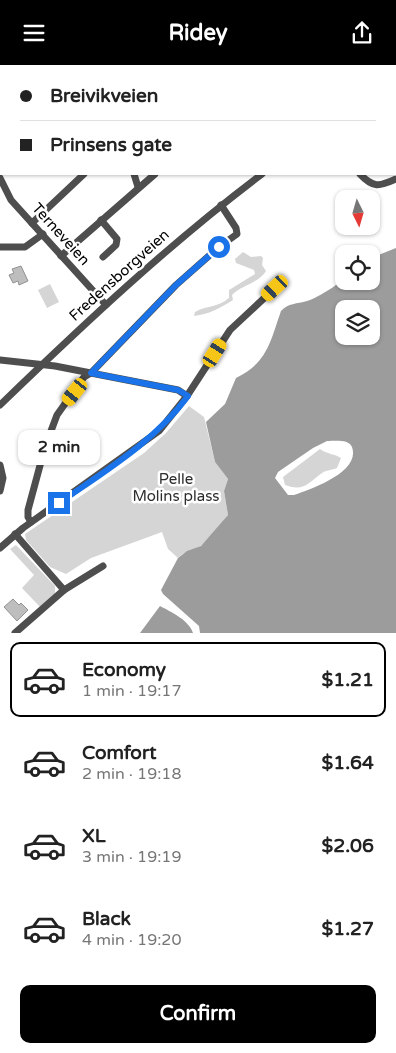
<!DOCTYPE html>
<html lang="en">
<head>
<meta charset="utf-8">
<style>
  body { margin:0; font-family:"Varela Round",sans-serif; background:#f2f2f2; color:#222; height:100vh; display:flex; flex-direction:column; font-size:19px; white-space:nowrap }
  * { box-sizing:border-box; margin:0 }
  p { font-size:16px; color:#767676 }
  .icon { flex:none; width:28px; height:28px; fill:none; stroke:currentColor; stroke-width:2; stroke-linecap:round; stroke-linejoin:round }
  .map { position:relative; height:568px; overflow:hidden }
  .panel { display:flex; flex-direction:column; background:#fff; flex:1 }
  .panel>* { flex:none }
  .hud { position:absolute; left:0px; top:0px; width:396px; height:110px; box-shadow:0 1px 4px #0004; display:grid; align-content:center; height:110px; padding:0 20px; background:#fff }
  .needle { width:32px; rotate:175deg }
  .controls { position:absolute; left:335px; top:125px; display:grid; gap:10px }
  .controls a { display:grid; place-items:center; width:45px; height:45px; border-radius:10px; background:#fff; box-shadow:0 1px 4px #0004; font-size:25px }
  .end { position:absolute; width:22px; height:22px; margin:-11px; border:6px solid #1a73e8; background:#fff; box-shadow:0 0 0 2px #fff }
  .from { border-radius:50% }
  .bubble { position:absolute; height:35px; border-radius:10px; background:#fff; box-shadow:0 1px 4px #0004; font-size:16px; font-weight:700; line-height:35px; text-align:center }
  .car { position:absolute; width:15px; height:30px; margin:-15px -8px; border-radius:6px; box-shadow:0 0 4px 1px #0007; background:linear-gradient(#f5c518 24%,#345 0 40%,#f5c518 0 76%,#345 0 86%,#f5c518 0) }
  .hud b { display:flex; align-items:center; gap:18px; height:48px; font-size:19px }
  .hud b+b { border-top:1px solid #e0e0e0 }
  .hud i { width:12px; height:12px; background:#222 }
  ul { padding:9px 0 0; list-style:none }
  li { display:flex; align-items:center; gap:15px; height:75px; margin:0 10px 8px; padding:0 10px; border:2px solid transparent; border-radius:10px }
  li div { flex:1 }
  li b { display:block; font-size:19px }
  li em { font-style:normal; font-weight:700 }
  li.current { border-color:#000 }
  li>.icon { width:45px; height:45px; stroke-width:1.5 }
  .action { display:flex; gap:10px; margin-top:auto; padding:10px 20px }
  .action a { flex:1; height:58px; border-radius:10px; background:#000; color:#fff; font-size:20px; font-weight:700; line-height:58px; text-align:center }
  header { display:flex; justify-content:space-between; align-items:center; height:65px; padding:0 20px; background:#000; color:#fff; font-size:22px; font-weight:700 }
  .map>svg:first-child { display:block }
  .green { fill:#d5d5d5 }
  .water { fill:#9c9c9c; fill-rule:evenodd }
  .building { fill:#bebebe; stroke:#929292 }
  .lines { fill:none; stroke-linecap:round; stroke-linejoin:round }
  .street { stroke:#4e4e4e; stroke-width:7 }
  .route { stroke:#1a73e8; stroke-width:6 }
  .labels { text-anchor:middle; dominant-baseline:central; stroke-width:5; stroke-linejoin:round; paint-order:stroke }
  .street-label { font-size:15px; fill:#000; stroke:#fff }
  .park-label { font-size:15px; fill:#2c2c2c; stroke:#fff }
</style>
</head>
<body>
<header><svg class="icon" aria-label="menu" viewBox="0 0 24 24"><path d="M4 6h16M4 12h16M4 18h16"/></svg>Ridey<svg class="icon" aria-label="share" viewBox="0 0 24 24"><path d="M12 15V3M7 8l5-5 5 5M5 13v7h14v-7"/></svg></header>
<div class="map">
<svg width="396" height="568" viewBox="0 0 396 568">
  <rect width="100%" height="100%" fill="#fff"/>
  <!-- green -->
  <g class="green">
    <path d="M 243,187 L 251,192 L 261,191 L 263,193 L 262,200 L 266,206 C 259,218 241,220 232,230 L 233,235 C 220,243 210,249 194,251 L 195,247 C 207,240 217,243 229,233 L 229,225 L 255,209 L 254,205 L 236,198 L 235,194 Z"/>
    <path d="M 50,219 L 59,237 L 47,243 L 38,225 Z"/>
    <path d="M 189,341 L 204,352 L 215,397 L 228,414 L 224,426 L 228,450 C 220,461 210,475 199,482 C 191,486 184,486 178,493 L 168,484 L 162,467 L 91,493 L 66,509 L 50,502 L 26,475 L 25,469 L 144,388 L 166,368 Z"/>
    <path d="M 320,384 C 327,389 335,389 341,393 L 337,403 C 332,405 326,405 322,408 C 308,418 304,427 285,420 L 283,412 Z"/>
    <path d="M 16,480 L 55,521 L 55,529 L 40,542 L 22,523 L 34,510 L 10,484 Z"/>
  </g>
  <!-- water -->
  <g class="water">
    <path d="M 396,183 L 396,568 L 200,568 L 199,561 L 163,529 L 161,525 L 178,493 L 187,486 L 201,481 L 228,450 L 224,426 L 228,414 L 215,397 L 206,357 L 225,339 L 236,313 C 268,297 270,277 281,246 C 288,238 297,239 307,236 C 315,234 340,219 344,213 L 344,216 L 371,216 L 371,193 ZM 344,244 L 371,244 L 371,271 L 344,271 ZM 327,376 C 335,376 349,374 352,382 C 361,407 311,424 294,430 L 288,430 L 275,413 L 278,407 L 313,383 Z"/>
    <path d="M 160,541 C 171,547 189,555 193,568 L 140,568 Z"/>
  </g>
  <!-- building -->
  <g class="building">
    <path d="M 21,201 L 28,216 L 19,220 L 18,216 L 13,218 L 9,210 L 14,208 L 12,204 Z"/>
    <path d="M 13,534 L 19,540 L 21,538 L 28,545 L 17,556 L 4,542 Z"/>
  </g>
  <g class="lines">
    <!-- street -->
    <g class="street">
      <path d="M 274,0 L 275,1"/>
      <path d="M 346,0 L 347,1"/>
      <path d="M 212,1 L 215,0"/>
      <path d="M 395,7 L 396,6"/>
      <path d="M 395,58 L 396,57"/>
      <path d="M 0,75 L 1,75"/>
      <path d="M 134,109 L 138,122"/>
      <path d="M 360,109 C 373,123 379,122 396,114"/>
      <path d="M 0,113 L 11,135 L 106,240"/>
      <path d="M 101,155 L 117,174 L 116,180 L 103,192"/>
      <path d="M 32,158 L 84,109"/>
      <path d="M 0,182 L 25,182 L 43,169"/>
      <path d="M 61,191 L 155,109"/>
      <path d="M 0,295 L 55,301 L 178,325 L 187,331"/>
      <path d="M 0,340 C 84,259 169,179 262,109"/>
      <path d="M 0,400 L 3,413 L 0,426"/>
      <path d="M 31,457 L 28,452 L 28,445 L 45,382 L 57,350 L 84,312 L 91,308 L 176,220 L 219,182 L 237,169 L 236,163 L 221,140"/>
      <path d="M 15,469 L 64,525"/>
      <path d="M 0,483 L 23,463 L 159,366 L 187,331 L 230,265 L 275,223"/>
      <path d="M 15,568 L 64,525 L 103,501"/>
    </g>
  </g>
  <g class="lines">
    <!-- route -->
    <path class="route" d="M 59,438 C 105,406 154,377 188,331 L 178,325 L 91,308 L 176,220 L 219,182"/>
  </g>
  <g class="labels">
    <!-- street labels -->
    <g class="street-label">
      <text transform="translate(61 169) rotate(48)">Terneveien</text>
      <text transform="translate(119 210) rotate(-42)">Fredensborgveien</text>
    </g>
    <!-- park labels -->
    <g class="park-label">
      <text x="176" y="414">Pelle<tspan x="176" dy="17">Molins plass</tspan></text>
    </g>
  </g>
</svg>
<div class="controls">
<a><svg class="needle" viewBox="-14 -14 28 28"><path d="M0-13l5 13h-10z" fill="#e53935"/><path d="M0 13l5-13h-10z" fill="#767676"/></svg></a>
<a><svg class="icon" aria-label="locate" viewBox="0 0 24 24"><circle cx="12" cy="12" r="6"/><path d="M12 2v4M12 18v4M2 12h4M18 12h4"/></svg></a>
<a><svg class="icon" aria-label="layers" viewBox="0 0 24 24"><path d="M12 4l9 5-9 5-9-5zM3 14l9 5 9-5"/></svg></a>
</div>
<i class="end from" style="left:219px;top:182px"></i>
<i class="end" style="left:59px;top:438px"></i>
<div class="bubble" style="left:18px;top:365px;width:82px">2 min</div>
<i class="car" style="left:275px;top:223px;rotate:227deg"></i>
<i class="car" style="left:215px;top:288px;rotate:32deg"></i>
<i class="car" style="left:75px;top:327px;rotate:219deg"></i>
<div class="hud">
<b><i class="from"></i>Breivikveien</b>
<b><i></i>Prinsens gate</b>
</div>
</div>
<section class="panel">
<ul>
<li class="current"><svg class="icon" aria-label="car" viewBox="0 0 24 24"><path d="M5 17H2v-5l4-1 3-4h7l3 4 3 1v5h-3M9 17h6M6 11h13"/><circle cx="7" cy="17" r="2"/><circle cx="17" cy="17" r="2"/></svg><div><b>Economy</b><p>1 min · 19:17</p></div><em>$1.21</em></li>
<li><svg class="icon" aria-label="car" viewBox="0 0 24 24"><path d="M5 17H2v-5l4-1 3-4h7l3 4 3 1v5h-3M9 17h6M6 11h13"/><circle cx="7" cy="17" r="2"/><circle cx="17" cy="17" r="2"/></svg><div><b>Comfort</b><p>2 min · 19:18</p></div><em>$1.64</em></li>
<li><svg class="icon" aria-label="car" viewBox="0 0 24 24"><path d="M5 17H2v-5l4-1 3-4h7l3 4 3 1v5h-3M9 17h6M6 11h13"/><circle cx="7" cy="17" r="2"/><circle cx="17" cy="17" r="2"/></svg><div><b>XL</b><p>3 min · 19:19</p></div><em>$2.06</em></li>
<li><svg class="icon" aria-label="car" viewBox="0 0 24 24"><path d="M5 17H2v-5l4-1 3-4h7l3 4 3 1v5h-3M9 17h6M6 11h13"/><circle cx="7" cy="17" r="2"/><circle cx="17" cy="17" r="2"/></svg><div><b>Black</b><p>4 min · 19:20</p></div><em>$1.27</em></li>
</ul>
<div class="action"><a>Confirm</a></div>
</section>
</body>
</html>
